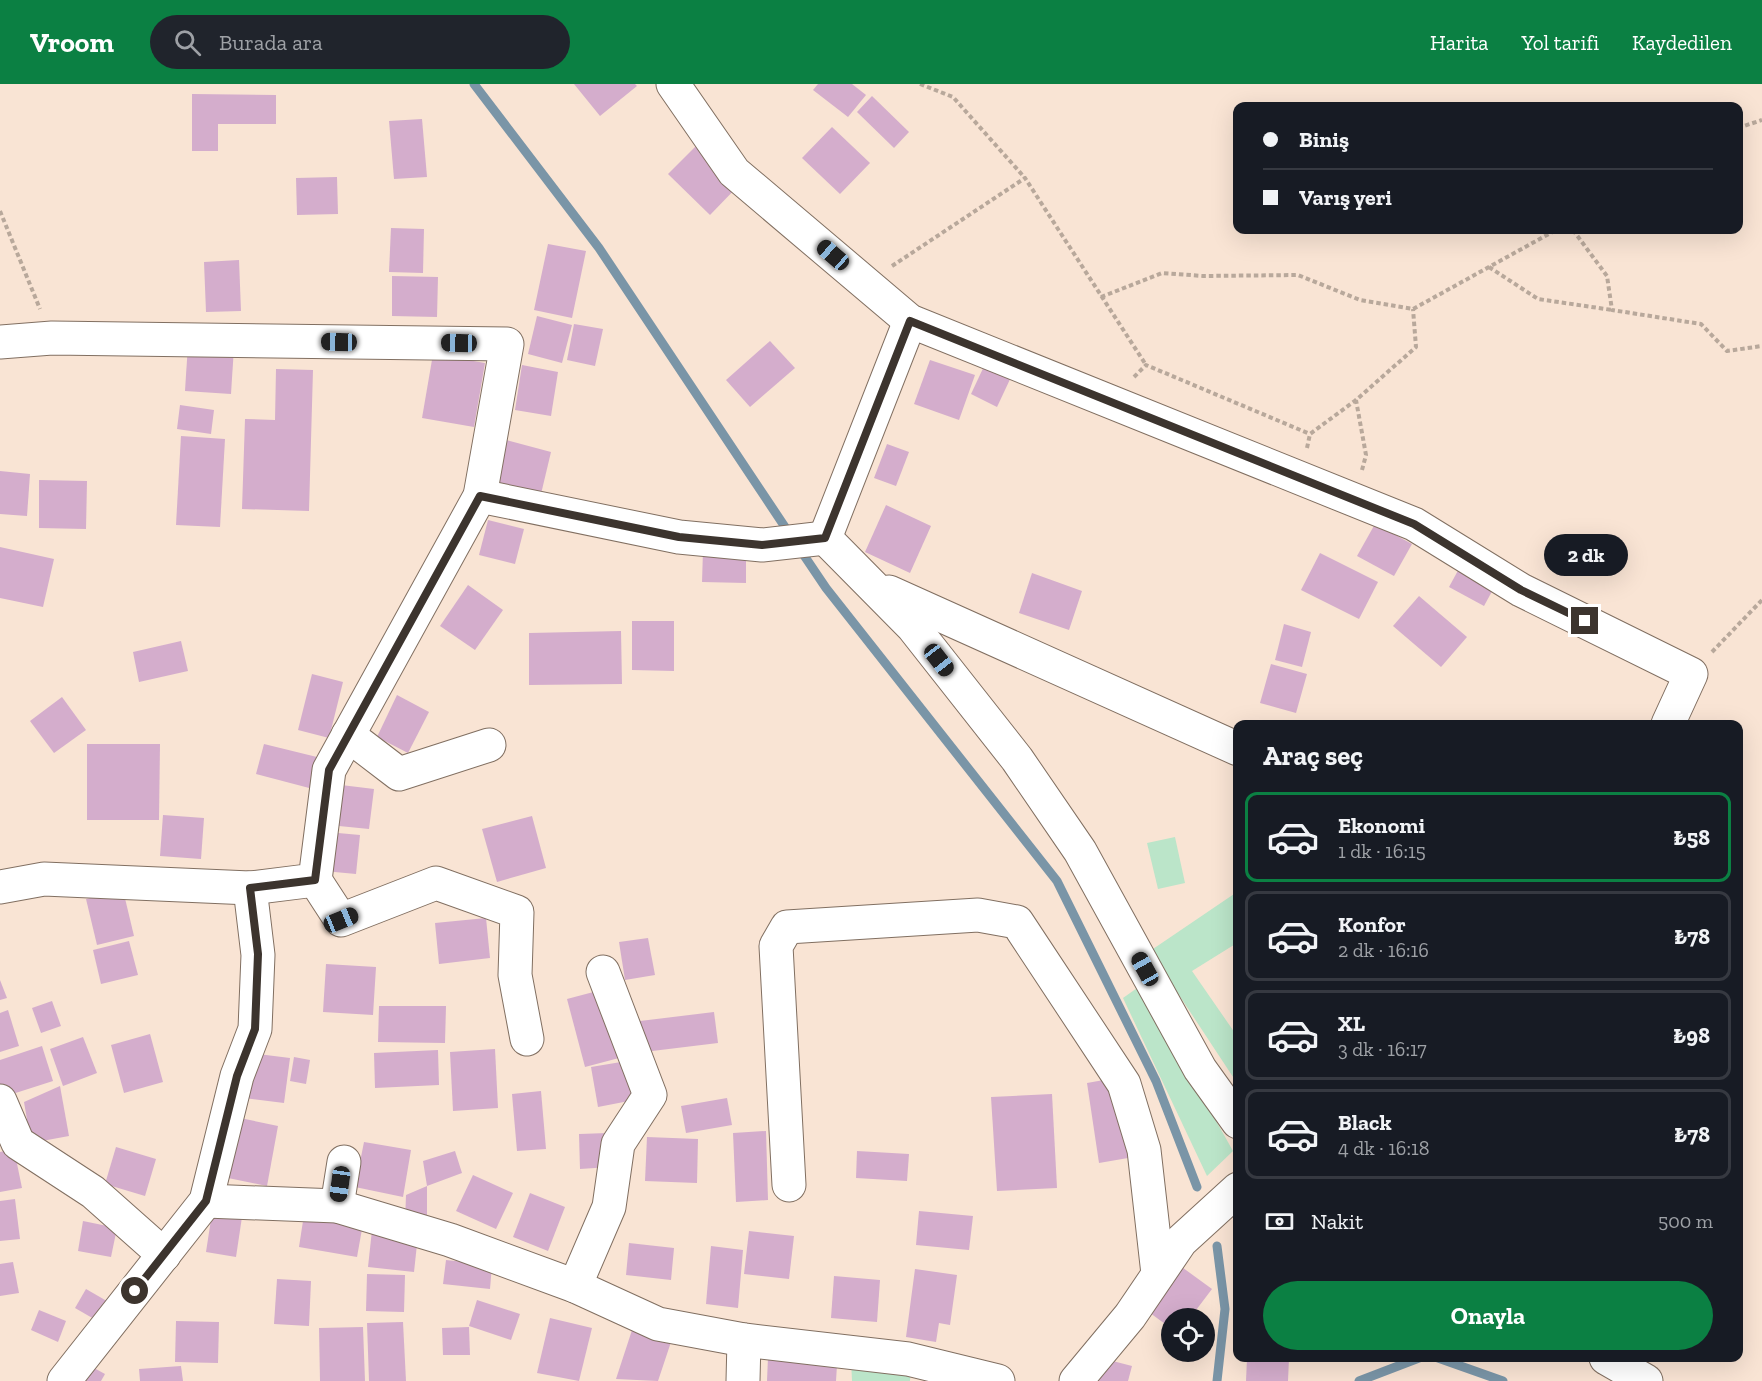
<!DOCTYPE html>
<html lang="tr">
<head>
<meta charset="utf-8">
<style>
  body { margin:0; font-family:"Zilla Slab",serif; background:#20242c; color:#f1f3f6; height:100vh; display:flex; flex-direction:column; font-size:22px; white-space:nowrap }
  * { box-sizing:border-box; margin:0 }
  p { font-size:20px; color:#9ea1a6 }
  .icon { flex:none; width:33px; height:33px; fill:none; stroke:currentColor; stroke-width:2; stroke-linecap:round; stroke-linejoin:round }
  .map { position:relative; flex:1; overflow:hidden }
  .side { position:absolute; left:1233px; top:636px; width:510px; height:642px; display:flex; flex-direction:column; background:#171b24; border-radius:12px; box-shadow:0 6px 24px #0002 }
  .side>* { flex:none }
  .banner { position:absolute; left:1233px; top:18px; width:510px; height:132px; border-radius:12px; box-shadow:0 6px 24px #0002; display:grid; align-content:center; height:132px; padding:0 30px; background:#171b24 }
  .controls { position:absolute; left:1161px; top:1224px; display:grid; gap:12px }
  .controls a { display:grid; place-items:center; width:54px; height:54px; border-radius:50%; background:#171b24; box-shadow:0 6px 24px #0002; font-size:30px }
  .end { position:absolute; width:27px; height:27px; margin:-14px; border:8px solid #3c342e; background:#fff; box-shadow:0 0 0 3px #fff }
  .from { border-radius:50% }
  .bubble { position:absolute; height:42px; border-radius:21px; background:#171b24; box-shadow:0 6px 24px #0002; font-size:20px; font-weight:800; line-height:42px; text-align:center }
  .car { position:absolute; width:18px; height:36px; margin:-18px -9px; border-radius:8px; box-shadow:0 0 4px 2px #0007; background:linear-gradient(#222 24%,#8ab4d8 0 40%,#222 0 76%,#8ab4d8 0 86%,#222 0) }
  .banner b { display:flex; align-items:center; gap:21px; height:57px; font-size:22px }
  .banner b+b { border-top:2px solid #363941 }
  .banner i { width:15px; height:15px; background:#f1f3f6 }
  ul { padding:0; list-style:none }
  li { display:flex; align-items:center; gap:18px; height:90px; margin:0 12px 9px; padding:0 18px; border:3px solid #363941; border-radius:12px }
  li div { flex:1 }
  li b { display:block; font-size:22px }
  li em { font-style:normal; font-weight:800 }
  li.current { border-color:#0b8043 }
  li>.icon { width:54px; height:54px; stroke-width:1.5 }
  h2 { padding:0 30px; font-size:27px; line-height:72px }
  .pay { display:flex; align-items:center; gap:15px; height:66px; padding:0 30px; font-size:22px }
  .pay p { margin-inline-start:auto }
  .button { display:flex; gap:12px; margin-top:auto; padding:12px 30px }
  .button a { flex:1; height:69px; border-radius:36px; background:#0b8043; color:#fff; font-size:24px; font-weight:800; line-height:69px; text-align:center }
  header { display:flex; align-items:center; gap:36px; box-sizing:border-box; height:84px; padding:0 30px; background:#0b8043; color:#fff }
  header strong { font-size:28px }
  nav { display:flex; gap:33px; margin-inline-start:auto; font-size:21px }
  .search { width:420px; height:54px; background:#20242c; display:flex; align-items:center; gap:15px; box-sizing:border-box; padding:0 21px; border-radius:33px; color:#9ea1a6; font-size:22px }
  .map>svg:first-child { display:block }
  .green { fill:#bbe5c9 }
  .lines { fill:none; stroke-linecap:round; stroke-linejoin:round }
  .stream { stroke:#7a95a7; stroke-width:9 }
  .building { fill:#d4adcc }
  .minor-casing { stroke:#816f61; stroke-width:35 }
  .path { stroke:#b8a89b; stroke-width:4; stroke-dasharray:4.5 3; stroke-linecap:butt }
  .minor { stroke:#fff; stroke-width:33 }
  .route { stroke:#3c342e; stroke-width:8 }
</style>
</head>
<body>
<header>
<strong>Vroom</strong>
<div class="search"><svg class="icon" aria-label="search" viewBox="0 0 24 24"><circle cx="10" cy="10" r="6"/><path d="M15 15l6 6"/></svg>Burada ara</div>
<nav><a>Harita</a><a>Yol tarifi</a><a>Kaydedilen</a></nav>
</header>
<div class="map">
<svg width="1762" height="1297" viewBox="0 0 1762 1297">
  <rect width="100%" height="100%" fill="#f9e4d4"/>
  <!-- green -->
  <g class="green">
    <path d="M 1175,753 L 1185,799 L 1158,805 L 1147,759 Z"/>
    <path d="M 1237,808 L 1237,859 L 1192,887 L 1237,952 L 1237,999 L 1150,867 Z"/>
    <path d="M 1140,902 L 1233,1067 L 1207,1092 L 1123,914 Z"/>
    <path d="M 851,1275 L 911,1283 L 910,1297 L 852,1297 Z"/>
  </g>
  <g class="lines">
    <!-- stream -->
    <g class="stream">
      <path d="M 474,0 L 599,164 L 791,452"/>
      <path d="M 799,464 L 826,504 L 1057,797 L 1156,997 L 1197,1103"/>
      <path d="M 1438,1274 L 1503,1297"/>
      <path d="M 1217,1297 L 1225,1225 L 1217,1162"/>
      <path d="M 1359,1297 L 1419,1274"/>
    </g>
  </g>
  <!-- building -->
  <g class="building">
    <path d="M 574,0 L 635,0 L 637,2 L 600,32 Z"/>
    <path d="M 818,0 L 852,0 L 866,11 L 848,33 L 813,6 Z"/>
    <path d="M 192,10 L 276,11 L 276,40 L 218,40 L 218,67 L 192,67 Z"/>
    <path d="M 872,12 L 909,48 L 894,64 L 857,28 Z"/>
    <path d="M 422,35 L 427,93 L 394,95 L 389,37 Z"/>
    <path d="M 832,43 L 870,79 L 840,110 L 802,74 Z"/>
    <path d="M 698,60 L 740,100 L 710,131 L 668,90 Z"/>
    <path d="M 337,93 L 338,130 L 297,131 L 296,94 Z"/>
    <path d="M 391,144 L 424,145 L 423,189 L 389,188 Z"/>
    <path d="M 548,160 L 586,167 L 572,234 L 534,226 Z"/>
    <path d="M 239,176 L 241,227 L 206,228 L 204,178 Z"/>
    <path d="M 392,192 L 438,193 L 437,233 L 392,232 Z"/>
    <path d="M 537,232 L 572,241 L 562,279 L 528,270 Z"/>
    <path d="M 574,240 L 603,245 L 595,282 L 567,276 Z"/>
    <path d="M 770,257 L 795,284 L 750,323 L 726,296 Z"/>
    <path d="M 188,260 L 234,263 L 231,310 L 185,307 Z"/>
    <path d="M 433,270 L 485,279 L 474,343 L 422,334 Z"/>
    <path d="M 930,276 L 975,291 L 959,336 L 914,320 Z"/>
    <path d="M 986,278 L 1012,291 L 997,323 L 971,310 Z"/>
    <path d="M 522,281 L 558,288 L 551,332 L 515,326 Z"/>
    <path d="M 276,285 L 313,286 L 309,427 L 242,425 L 245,335 L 275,336 Z"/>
    <path d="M 180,321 L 214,326 L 211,350 L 177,345 Z"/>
    <path d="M 181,352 L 225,355 L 220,443 L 176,441 Z"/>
    <path d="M 506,356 L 551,368 L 541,410 L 495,398 Z"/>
    <path d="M 887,360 L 909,368 L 896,402 L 874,394 Z"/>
    <path d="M 0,387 L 30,390 L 27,432 L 0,430 Z"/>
    <path d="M 39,396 L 87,397 L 86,445 L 39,444 Z"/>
    <path d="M 886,421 L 931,442 L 910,489 L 865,468 Z"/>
    <path d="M 488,436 L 524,445 L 515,480 L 479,471 Z"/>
    <path d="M 1375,440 L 1412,460 L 1394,492 L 1357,472 Z"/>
    <path d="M 0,463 L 54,475 L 43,523 L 0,514 Z"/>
    <path d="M 703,467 L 746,467 L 746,499 L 702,498 Z"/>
    <path d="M 1320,469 L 1378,498 L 1359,535 L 1301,506 Z"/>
    <path d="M 1461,481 L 1496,500 L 1484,522 L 1449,503 Z"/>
    <path d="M 1032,489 L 1082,507 L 1069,546 L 1019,529 Z"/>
    <path d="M 468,501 L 503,526 L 475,566 L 440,542 Z"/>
    <path d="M 1419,512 L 1467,553 L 1441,583 L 1393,542 Z"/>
    <path d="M 632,537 L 674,537 L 674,587 L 632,586 Z"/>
    <path d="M 1284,540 L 1311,548 L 1302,583 L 1275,576 Z"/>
    <path d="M 621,547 L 622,600 L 529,601 L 529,549 Z"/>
    <path d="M 181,557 L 188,587 L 139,598 L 133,568 Z"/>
    <path d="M 1271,580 L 1307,590 L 1296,629 L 1260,619 Z"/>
    <path d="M 312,590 L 343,598 L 329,654 L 298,646 Z"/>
    <path d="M 397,611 L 429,628 L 408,669 L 377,653 Z"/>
    <path d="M 62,613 L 86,646 L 54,669 L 30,637 Z"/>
    <path d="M 87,660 L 160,660 L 159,736 L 87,736 Z"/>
    <path d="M 264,660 L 321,674 L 313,705 L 256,690 Z"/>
    <path d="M 333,700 L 374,705 L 369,745 L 329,741 Z"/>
    <path d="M 163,731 L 204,734 L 201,775 L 160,772 Z"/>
    <path d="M 532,732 L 546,784 L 497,798 L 482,745 Z"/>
    <path d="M 327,748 L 360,751 L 356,790 L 324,787 Z"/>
    <path d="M 123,806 L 134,852 L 97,861 L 86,815 Z"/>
    <path d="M 486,834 L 490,874 L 439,880 L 435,839 Z"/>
    <path d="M 648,854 L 655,891 L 625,896 L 619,858 Z"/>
    <path d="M 129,857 L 138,891 L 101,900 L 93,866 Z"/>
    <path d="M 326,880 L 376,883 L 373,931 L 323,928 Z"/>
    <path d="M 0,896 L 7,914 L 0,916 Z"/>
    <path d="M 601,906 L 619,974 L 585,983 L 567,915 Z"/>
    <path d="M 52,917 L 61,942 L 41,949 L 32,924 Z"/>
    <path d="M 379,922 L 446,922 L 445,959 L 378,958 Z"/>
    <path d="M 8,926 L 19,962 L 0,968 L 0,929 Z"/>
    <path d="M 714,928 L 718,959 L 644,968 L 640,937 Z"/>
    <path d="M 150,950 L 163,998 L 124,1009 L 111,961 Z"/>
    <path d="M 83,953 L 97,989 L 63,1002 L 50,965 Z"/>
    <path d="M 42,962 L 53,997 L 0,1014 L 0,976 Z"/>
    <path d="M 495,965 L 498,1024 L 453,1027 L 450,968 Z"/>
    <path d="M 438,966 L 439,1001 L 375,1004 L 374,969 Z"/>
    <path d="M 250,969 L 290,974 L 284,1019 L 244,1014 Z"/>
    <path d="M 294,973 L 310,976 L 306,1000 L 290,997 Z"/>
    <path d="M 627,977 L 634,1016 L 598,1023 L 591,983 Z"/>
    <path d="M 1115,994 L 1128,1074 L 1099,1079 L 1087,999 Z"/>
    <path d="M 60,1002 L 69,1052 L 31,1059 L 24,1018 Z"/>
    <path d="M 541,1007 L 546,1065 L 517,1067 L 512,1010 Z"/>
    <path d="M 1052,1010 L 1057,1104 L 997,1107 L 991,1013 Z"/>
    <path d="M 727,1014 L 732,1041 L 686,1049 L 681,1022 Z"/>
    <path d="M 240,1034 L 278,1042 L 267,1102 L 228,1094 Z"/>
    <path d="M 766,1047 L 768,1116 L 736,1118 L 733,1049 Z"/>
    <path d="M 608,1049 L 610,1083 L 580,1085 L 579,1050 Z"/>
    <path d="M 647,1053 L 698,1055 L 697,1099 L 645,1097 Z"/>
    <path d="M 364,1058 L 411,1066 L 403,1113 L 355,1103 Z"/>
    <path d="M 116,1063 L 156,1075 L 145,1112 L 105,1100 Z"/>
    <path d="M 14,1065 L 22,1104 L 0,1108 L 0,1068 Z"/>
    <path d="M 455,1067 L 462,1089 L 427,1102 L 427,1140 L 405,1139 L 406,1111 L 427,1102 L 423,1077 Z"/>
    <path d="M 857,1067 L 909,1070 L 907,1097 L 856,1094 Z"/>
    <path d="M 473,1091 L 513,1109 L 496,1145 L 456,1127 Z"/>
    <path d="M 530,1109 L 565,1123 L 548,1167 L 513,1153 Z"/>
    <path d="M 15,1115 L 20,1155 L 0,1157 L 0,1117 Z"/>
    <path d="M 305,1124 L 364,1134 L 357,1173 L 299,1163 Z"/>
    <path d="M 919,1127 L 973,1132 L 969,1166 L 916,1161 Z"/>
    <path d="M 212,1129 L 242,1133 L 236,1173 L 206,1168 Z"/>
    <path d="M 83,1137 L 117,1144 L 111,1173 L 78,1167 Z"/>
    <path d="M 372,1146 L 418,1151 L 414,1188 L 368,1183 Z"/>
    <path d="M 749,1147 L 794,1152 L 789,1195 L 744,1190 Z"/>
    <path d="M 629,1159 L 674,1164 L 671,1196 L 626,1191 Z"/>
    <path d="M 711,1162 L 743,1166 L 738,1224 L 706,1220 Z"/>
    <path d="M 446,1176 L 492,1181 L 490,1205 L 443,1200 Z"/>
    <path d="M 13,1178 L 19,1209 L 0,1212 L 0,1180 Z"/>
    <path d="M 1179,1181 L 1212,1205 L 1190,1234 L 1172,1234 L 1172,1245 L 1146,1226 Z"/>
    <path d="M 915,1185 L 957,1191 L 950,1241 L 939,1239 L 936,1258 L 906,1253 Z"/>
    <path d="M 367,1190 L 405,1191 L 404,1228 L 366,1227 Z"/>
    <path d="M 834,1192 L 880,1196 L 877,1238 L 831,1234 Z"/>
    <path d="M 277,1195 L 311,1197 L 309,1242 L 274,1240 Z"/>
    <path d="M 86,1205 L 112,1220 L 101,1239 L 75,1224 Z"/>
    <path d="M 477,1216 L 520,1230 L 511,1256 L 469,1242 Z"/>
    <path d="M 39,1226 L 66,1237 L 58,1258 L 31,1246 Z"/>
    <path d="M 550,1234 L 592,1244 L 579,1297 L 537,1289 Z"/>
    <path d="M 176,1237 L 219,1238 L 218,1279 L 175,1278 Z"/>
    <path d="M 403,1238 L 406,1297 L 369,1297 L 367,1239 Z"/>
    <path d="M 634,1240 L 673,1252 L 658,1297 L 616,1295 Z"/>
    <path d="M 363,1243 L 365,1297 L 320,1297 L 319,1244 Z"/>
    <path d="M 469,1243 L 470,1271 L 443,1271 L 442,1244 Z"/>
    <path d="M 768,1273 L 837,1281 L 836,1297 L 767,1297 Z"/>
    <path d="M 1247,1274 L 1289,1274 L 1288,1297 L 1246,1297 Z"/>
    <path d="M 1105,1275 L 1132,1282 L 1128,1297 L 1099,1297 Z"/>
    <path d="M 83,1278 L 105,1290 L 101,1297 L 72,1297 Z"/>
    <path d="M 181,1282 L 183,1297 L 140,1297 L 139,1285 Z"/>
  </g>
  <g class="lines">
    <!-- minor casing -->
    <g class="minor-casing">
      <g id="minor">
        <path d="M 673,0 L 734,88 L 910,237 L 1414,440 L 1521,506 L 1691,590 L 1668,640"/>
        <path d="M 0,258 L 52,254 L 507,260 L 480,412 L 329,686 L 315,796 L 250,804 L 44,795 L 0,803"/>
        <path d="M 480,412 L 679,453 L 762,461 L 825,454"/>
        <path d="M 825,454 L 913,543 L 1017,675 L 1080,767 L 1200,985 L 1238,1038"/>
        <path d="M 825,454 L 910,237"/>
        <path d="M 889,508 L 1238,665"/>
        <path d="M 348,651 L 399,690 L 489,661"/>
        <path d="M 315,796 L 341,836 L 436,799 L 517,828 L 515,891 L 527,955"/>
        <path d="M 0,1017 L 18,1059 L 93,1108 L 164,1171"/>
        <path d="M 789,1101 L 776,862 L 787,843 L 978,831 L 1017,838 L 1124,1000 L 1144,1066 L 1158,1190"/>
        <path d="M 206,1117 L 337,1122 L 450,1156 L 575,1202 L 658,1240 L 744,1256 L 908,1275 L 998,1297"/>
        <path d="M 337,1122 L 344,1078"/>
        <path d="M 575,1202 L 609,1123 L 618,1060 L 650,1011 L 603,888"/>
        <path d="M 1606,1274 L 1646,1297"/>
        <path d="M 64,1297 L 206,1117 L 237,992 L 255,945 L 258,871 L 250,804"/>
        <path d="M 743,1297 L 744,1256"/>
        <path d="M 1076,1297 L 1130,1232 L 1181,1157 L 1238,1105"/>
      </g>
    </g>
    <!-- path -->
    <g class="path">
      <path d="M 920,0 L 953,13 L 1025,94"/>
      <path d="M 1738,44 L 1762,36"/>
      <path d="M 0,127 L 40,225"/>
      <path d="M 1573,146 L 1607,192 L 1612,226 L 1701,240 L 1727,267 L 1762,262"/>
      <path d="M 892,182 L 1025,94 L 1146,281"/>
      <path d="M 1489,183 L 1538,215 L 1612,226"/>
      <path d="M 1101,213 L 1162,189 L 1203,192 L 1298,191 L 1360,216 L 1413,225 L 1556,146"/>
      <path d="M 1134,293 L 1146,281 L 1310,350"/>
      <path d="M 1307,364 L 1310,350 L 1356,316"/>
      <path d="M 1362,386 L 1366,371 L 1356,316 L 1416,263 L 1413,225"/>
      <path d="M 1712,568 L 1762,516"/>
    </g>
    <!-- minor -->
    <use href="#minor" class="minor"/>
  </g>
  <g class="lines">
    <!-- route -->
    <path class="route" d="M 135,1207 L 206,1117 L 237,992 L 255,945 L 258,870 L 250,804 L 315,796 L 329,686 L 480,412 L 679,453 L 762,461 L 825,454 L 910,237 L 1414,440 L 1521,506 L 1585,537"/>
  </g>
</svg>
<div class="controls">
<a><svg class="icon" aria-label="locate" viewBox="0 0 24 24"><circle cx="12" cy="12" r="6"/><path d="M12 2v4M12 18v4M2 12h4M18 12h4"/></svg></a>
</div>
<i class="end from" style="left:135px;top:1207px"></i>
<i class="end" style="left:1585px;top:537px"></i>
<div class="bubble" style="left:1544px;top:450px;width:84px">2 dk</div>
<i class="car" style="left:833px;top:171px;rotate:311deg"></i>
<i class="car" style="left:339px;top:258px;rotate:271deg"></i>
<i class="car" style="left:459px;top:259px;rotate:271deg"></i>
<i class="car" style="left:939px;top:576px;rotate:142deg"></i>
<i class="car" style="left:341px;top:836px;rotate:68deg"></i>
<i class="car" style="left:1145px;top:885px;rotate:331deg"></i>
<i class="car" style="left:340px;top:1100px;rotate:188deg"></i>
<div class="banner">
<b><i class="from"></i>Biniş</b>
<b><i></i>Varış yeri</b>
</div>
<section class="side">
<h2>Araç seç</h2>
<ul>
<li class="current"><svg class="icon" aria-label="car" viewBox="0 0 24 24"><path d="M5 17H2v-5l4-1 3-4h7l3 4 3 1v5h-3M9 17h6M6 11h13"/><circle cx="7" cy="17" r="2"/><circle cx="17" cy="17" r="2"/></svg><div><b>Ekonomi</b><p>1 dk · 16:15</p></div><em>₺58</em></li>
<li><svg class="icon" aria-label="car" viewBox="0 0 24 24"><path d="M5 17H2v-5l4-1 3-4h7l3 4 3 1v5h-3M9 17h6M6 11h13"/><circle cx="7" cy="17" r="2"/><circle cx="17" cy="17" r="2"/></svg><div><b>Konfor</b><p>2 dk · 16:16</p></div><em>₺78</em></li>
<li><svg class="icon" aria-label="car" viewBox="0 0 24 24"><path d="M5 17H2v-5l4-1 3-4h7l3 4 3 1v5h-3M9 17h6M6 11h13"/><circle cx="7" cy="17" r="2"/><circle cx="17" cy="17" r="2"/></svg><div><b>XL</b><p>3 dk · 16:17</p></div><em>₺98</em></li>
<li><svg class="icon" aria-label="car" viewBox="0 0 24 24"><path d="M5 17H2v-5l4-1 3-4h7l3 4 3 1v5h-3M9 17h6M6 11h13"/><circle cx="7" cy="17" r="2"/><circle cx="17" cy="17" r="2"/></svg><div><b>Black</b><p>4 dk · 16:18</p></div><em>₺78</em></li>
</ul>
<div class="pay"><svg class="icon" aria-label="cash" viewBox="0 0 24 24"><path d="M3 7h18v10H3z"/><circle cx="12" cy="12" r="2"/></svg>Nakit<p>500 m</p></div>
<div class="button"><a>Onayla</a></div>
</section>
</div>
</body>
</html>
